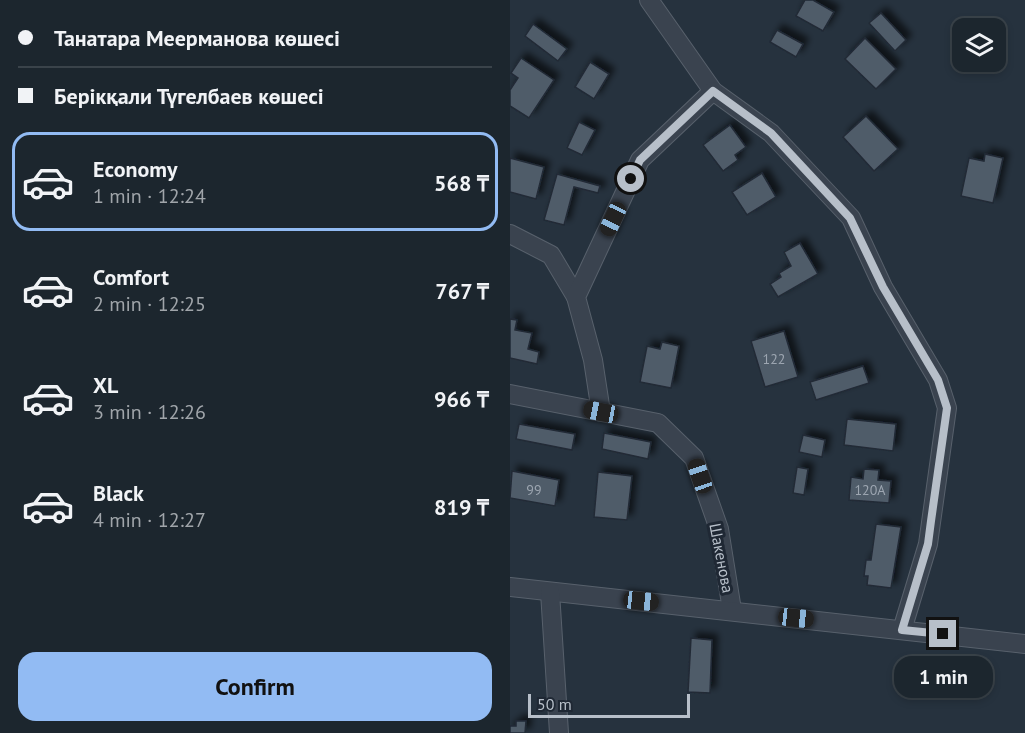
<!DOCTYPE html>
<html lang="en">
<head>
<meta charset="utf-8">
<style>
  body { margin:0; font-family:"PT Sans",sans-serif; background:#252e36; color:#f1f3f6; height:100vh; display:flex; flex-direction:column; font-size:22px; white-space:nowrap }
  * { box-sizing:border-box; margin:0 }
  p { font-size:20px; color:#a0a5aa }
  .icon { flex:none; width:33px; height:33px; fill:none; stroke:currentColor; stroke-width:2; stroke-linecap:round; stroke-linejoin:round }
  .map { position:relative; flex:1; overflow:hidden }
  .side { display:flex; flex-direction:column; background:#1c262e; width:510px }
  .side>* { flex:none }
  .guide { display:grid; align-content:center; height:132px; padding:0 18px; background:#1c262e }
  .fabs { position:absolute; left:442px; top:18px; display:grid; gap:12px }
  .fabs a { display:grid; place-items:center; width:54px; height:54px; border-radius:12px; background:#1c262e; box-shadow:0 3px 9px #0003,0 0 0 2px #3a434a; font-size:30px }
  .scale { position:absolute; left:18px; bottom:15px; width:162px; box-sizing:border-box; padding-left:6px; border:3px solid #b7bfc9; border-top:0; font-size:16px; line-height:21px; white-space:nowrap; color:#b7bfc9; -webkit-text-stroke:4px #1f2834; paint-order:stroke }
  .end { position:absolute; width:27px; height:27px; margin:-14px; border:8px solid #b7bfc9; background:#111; box-shadow:0 0 0 3px #111 }
  .from { border-radius:50% }
  .bubble { position:absolute; height:42px; border-radius:18px; background:#1c262e; box-shadow:0 3px 9px #0003,0 0 0 2px #3a434a; font-size:20px; font-weight:800; line-height:42px; text-align:center }
  .car { position:absolute; width:18px; height:36px; margin:-18px -9px; border-radius:8px; box-shadow:0 0 4px 2px #0007; background:linear-gradient(#222 24%,#8ab4d8 0 40%,#222 0 76%,#8ab4d8 0 86%,#222 0) }
  .guide b { display:flex; align-items:center; gap:21px; height:57px; font-size:22px }
  .guide b+b { border-top:2px solid #3a434a }
  .guide i { width:15px; height:15px; background:#f1f3f6 }
  ul { padding:0; list-style:none }
  li { display:flex; align-items:center; gap:18px; height:99px; margin:0 12px 9px; padding:0 6px; border:3px solid transparent; border-radius:18px }
  li div { flex:1 }
  li b { display:block; font-size:22px }
  li em { font-style:normal; font-weight:800 }
  li.on { border-color:#92bbf3 }
  li>.icon { width:54px; height:54px; stroke-width:1.5 }
  .action { display:flex; gap:12px; margin-top:auto; padding:12px 18px }
  .action a { flex:1; height:69px; border-radius:18px; background:#92bbf3; color:#111; font-size:24px; font-weight:800; line-height:69px; text-align:center }
  main { display:flex; flex:1; min-height:0 }
  .map>svg:first-child { display:block }
  .building { fill:#505b69; stroke:#212a36; stroke-width:1.5; filter:url(#shadow) }
  .lines { fill:none; stroke-linecap:round; stroke-linejoin:round }
  .street-casing { stroke:#58616c; stroke-width:20 }
  .street { stroke:#3a434f; stroke-width:18 }
  .route { stroke:#b7bfc9; stroke-width:8 }
  .labels { text-anchor:middle; dominant-baseline:central; stroke-width:6; stroke-linejoin:round; paint-order:stroke }
  .number-label { font-size:14px; fill:#9da6b1 }
  .street-label { font-size:16px; fill:#b7bfc9; stroke:#1f2834 }
</style>
</head>
<body>
<main>
<section class="side">
<div class="guide">
<b><i class="from"></i>Танатара Меерманова көшесі</b>
<b><i></i>Берікқали Түгелбаев көшесі</b>
</div>
<ul>
<li class="on"><svg class="icon" aria-label="car" viewBox="0 0 24 24"><path d="M5 17H2v-5l4-1 3-4h7l3 4 3 1v5h-3M9 17h6M6 11h13"/><circle cx="7" cy="17" r="2"/><circle cx="17" cy="17" r="2"/></svg><div><b>Economy</b><p>1 min · 12:24</p></div><em>568 ₸</em></li>
<li><svg class="icon" aria-label="car" viewBox="0 0 24 24"><path d="M5 17H2v-5l4-1 3-4h7l3 4 3 1v5h-3M9 17h6M6 11h13"/><circle cx="7" cy="17" r="2"/><circle cx="17" cy="17" r="2"/></svg><div><b>Comfort</b><p>2 min · 12:25</p></div><em>767 ₸</em></li>
<li><svg class="icon" aria-label="car" viewBox="0 0 24 24"><path d="M5 17H2v-5l4-1 3-4h7l3 4 3 1v5h-3M9 17h6M6 11h13"/><circle cx="7" cy="17" r="2"/><circle cx="17" cy="17" r="2"/></svg><div><b>XL</b><p>3 min · 12:26</p></div><em>966 ₸</em></li>
<li><svg class="icon" aria-label="car" viewBox="0 0 24 24"><path d="M5 17H2v-5l4-1 3-4h7l3 4 3 1v5h-3M9 17h6M6 11h13"/><circle cx="7" cy="17" r="2"/><circle cx="17" cy="17" r="2"/></svg><div><b>Black</b><p>4 min · 12:27</p></div><em>819 ₸</em></li>
</ul>
<div class="action"><a>Confirm</a></div>
</section>
<div class="map">
<svg width="515" height="733" viewBox="0 0 515 733">
  <defs>
    <filter id="shadow"><feDropShadow dx="5.5" dy="-5.5" stdDeviation="3" flood-color="#0009"/></filter>
  </defs>
  <rect width="100%" height="100%" fill="#26323e"/>
  <!-- building -->
  <g class="building">
    <path d="M 295,0 L 303,0 L 324,12 L 313,31 L 286,16 Z"/>
    <path d="M 371,13 L 396,40 L 385,51 L 359,23 Z"/>
    <path d="M 23,24 L 57,49 L 48,61 L 15,36 Z"/>
    <path d="M 267,30 L 293,44 L 286,57 L 260,42 Z"/>
    <path d="M 355,38 L 386,69 L 366,89 L 335,59 Z"/>
    <path d="M 11,58 L 44,80 L 19,118 L 0,106 L 0,90 L 8,78 L 1,73 Z"/>
    <path d="M 80,62 L 99,74 L 84,99 L 65,87 Z"/>
    <path d="M 356,116 L 388,149 L 364,171 L 333,137 Z"/>
    <path d="M 69,122 L 85,130 L 72,155 L 57,148 Z"/>
    <path d="M 220,125 L 236,147 L 225,155 L 228,160 L 213,171 L 193,145 Z"/>
    <path d="M 475,154 L 493,158 L 483,203 L 451,196 L 459,158 L 474,161 Z"/>
    <path d="M 0,158 L 34,167 L 26,199 L 0,192 Z"/>
    <path d="M 252,173 L 266,197 L 237,215 L 222,192 Z"/>
    <path d="M 47,174 L 90,186 L 88,193 L 64,187 L 54,225 L 34,220 Z"/>
    <path d="M 290,243 L 308,274 L 268,297 L 260,284 L 271,277 L 269,273 L 281,266 L 274,252 Z"/>
    <path d="M 0,319 L 7,320 L 5,330 L 22,333 L 18,349 L 29,352 L 27,364 L 0,358 Z"/>
    <path d="M 274,331 L 288,377 L 255,387 L 241,341 Z"/>
    <path d="M 152,342 L 169,346 L 161,388 L 130,382 L 137,346 L 150,349 Z"/>
    <path d="M 353,366 L 359,383 L 306,400 L 300,382 Z"/>
    <path d="M 337,419 L 386,424 L 383,451 L 334,445 Z"/>
    <path d="M 9,424 L 65,434 L 62,450 L 6,439 Z"/>
    <path d="M 94,433 L 141,442 L 138,459 L 92,449 Z"/>
    <path d="M 293,435 L 315,440 L 312,457 L 289,452 Z"/>
    <path d="M 287,467 L 298,469 L 294,495 L 283,493 Z"/>
    <path d="M 354,469 L 369,470 L 368,480 L 381,481 L 379,503 L 339,500 L 341,477 L 353,479 Z"/>
    <path d="M 2,471 L 49,480 L 45,506 L 0,498 Z"/>
    <path d="M 88,472 L 122,476 L 117,520 L 84,517 Z"/>
    <path d="M 366,524 L 391,527 L 381,588 L 357,585 L 358,576 L 354,576 L 356,560 L 361,560 Z"/>
    <path d="M 181,638 L 202,640 L 200,693 L 178,692 Z"/>
    <path d="M 6,721 L 16,721 L 15,733 L 0,733 L 0,726 L 6,726 Z"/>
  </g>
  <g class="lines">
    <!-- street casing -->
    <g class="street-casing">
      <g id="street">
        <path d="M 139,0 L 203,91 L 261,133 L 341,218 L 373,287 L 428,380 L 437,408 L 418,544 L 392,630"/>
        <path d="M 0,234 L 41,255 L 66,297"/>
        <path d="M 0,394 L 148,423 L 184,458 L 209,529 L 222,610"/>
        <path d="M 91,412 L 83,360 L 66,297 L 130,160 L 203,91"/>
        <path d="M 0,587 L 515,644"/>
        <path d="M 40,592 L 49,733"/>
      </g>
    </g>
    <!-- street -->
    <use href="#street" class="street"/>
  </g>
  <g class="lines">
    <!-- route -->
    <path class="route" d="M 121,179 L 130,160 L 203,91 L 261,133 L 340,218 L 373,287 L 428,380 L 437,408 L 421,521 L 418,544 L 392,630 L 433,634"/>
  </g>
  <g class="labels">
    <!-- number labels -->
    <g class="number-label">
      <text x="264" y="359">122</text>
      <text x="24" y="490">99</text>
      <text x="360" y="490">120А</text>
    </g>
    <!-- street labels -->
    <g class="street-label">
      <text transform="translate(212 558) rotate(79)">Шакенова</text>
    </g>
  </g>
</svg>
<div class="fabs">
<a><svg class="icon" aria-label="layers" viewBox="0 0 24 24"><path d="M12 4l9 5-9 5-9-5zM3 14l9 5 9-5"/></svg></a>
</div>
<div class="scale">50 m</div>
<i class="end from" style="left:121px;top:179px"></i>
<i class="end" style="left:433px;top:634px"></i>
<div class="bubble" style="left:384px;top:656px;width:99px">1 min</div>
<i class="car" style="left:103px;top:219px;rotate:205deg"></i>
<i class="car" style="left:91px;top:412px;rotate:281deg"></i>
<i class="car" style="left:190px;top:476px;rotate:341deg"></i>
<i class="car" style="left:131px;top:601px;rotate:96deg"></i>
<i class="car" style="left:286px;top:618px;rotate:96deg"></i>
</div>
</main>
</body>
</html>
